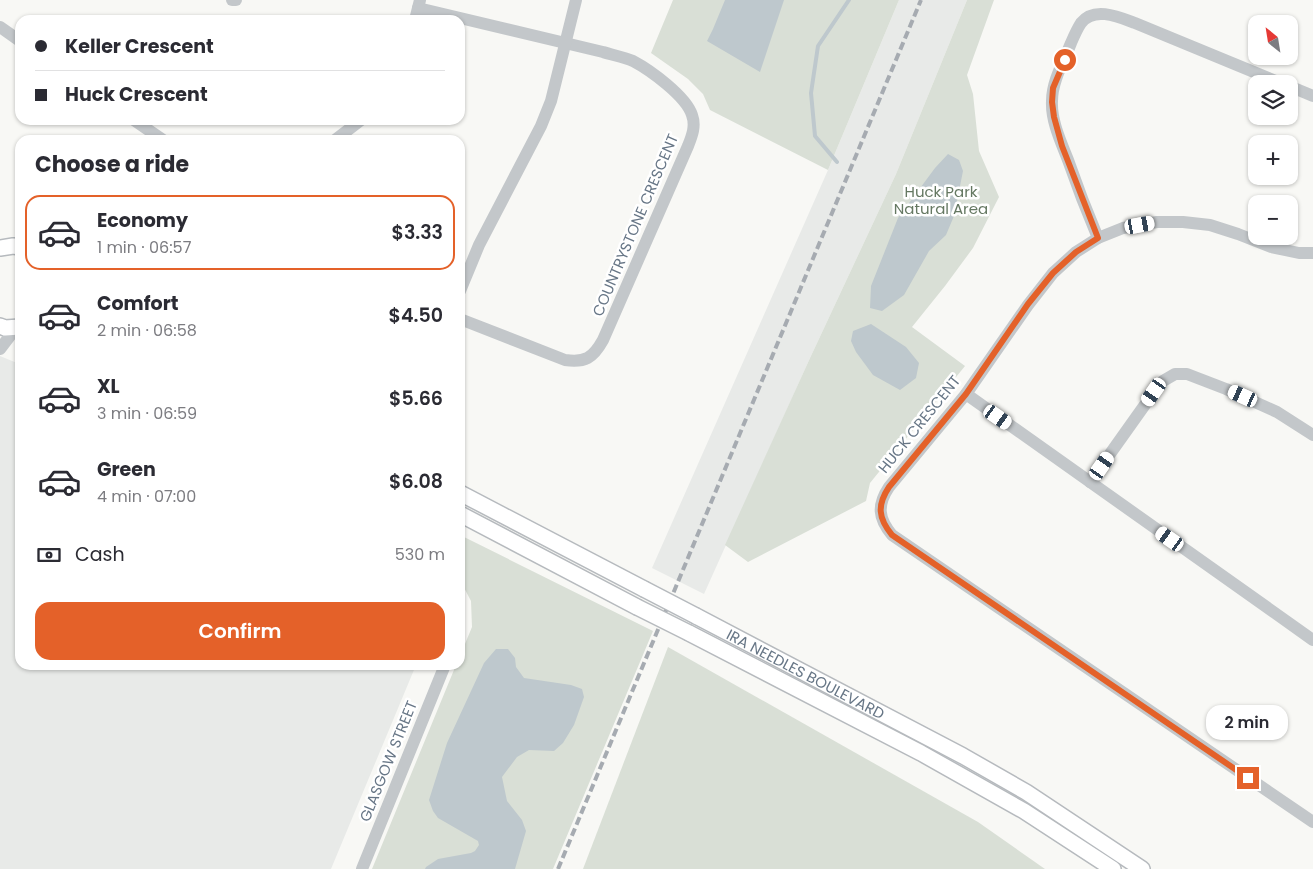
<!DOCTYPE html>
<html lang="en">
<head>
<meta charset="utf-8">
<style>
  body { margin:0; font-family:Poppins,sans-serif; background:#f7f7f7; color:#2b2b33; height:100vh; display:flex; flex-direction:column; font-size:19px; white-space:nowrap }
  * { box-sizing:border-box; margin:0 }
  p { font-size:16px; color:#7c7c81 }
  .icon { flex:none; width:28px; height:28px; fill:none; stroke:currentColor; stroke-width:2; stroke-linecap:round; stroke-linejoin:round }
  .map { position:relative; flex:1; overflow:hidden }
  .side { position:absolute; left:15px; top:135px; width:450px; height:535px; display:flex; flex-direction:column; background:#fff; border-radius:15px; box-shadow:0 1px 4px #0004 }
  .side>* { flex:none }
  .top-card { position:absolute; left:15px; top:15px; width:450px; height:110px; border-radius:15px; box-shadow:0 1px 4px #0004; display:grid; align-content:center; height:110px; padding:0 20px; background:#fff }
  .needle { width:32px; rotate:330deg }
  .buttons { position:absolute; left:1248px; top:15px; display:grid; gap:10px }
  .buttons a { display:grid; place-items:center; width:50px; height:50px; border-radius:10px; background:#fff; box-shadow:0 1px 4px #0004; font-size:25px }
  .end { position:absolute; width:22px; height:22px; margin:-11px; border:6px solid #e46129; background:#fff; box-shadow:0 0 0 2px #fff }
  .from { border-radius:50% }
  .bubble { position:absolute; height:35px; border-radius:15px; background:#fff; box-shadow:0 1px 4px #0004; font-size:16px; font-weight:600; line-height:35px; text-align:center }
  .car { position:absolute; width:15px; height:30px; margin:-15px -8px; border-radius:6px; box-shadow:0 0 4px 1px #0007; background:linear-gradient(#fff 24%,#345 0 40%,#fff 0 76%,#345 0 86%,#fff 0) }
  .top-card b { display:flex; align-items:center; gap:18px; height:48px; font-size:19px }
  .top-card b+b { border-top:1px solid #e1e1e2 }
  .top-card i { width:12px; height:12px; background:#2b2b33 }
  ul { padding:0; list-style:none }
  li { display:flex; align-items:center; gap:15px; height:75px; margin:0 10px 8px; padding:0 10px; border:2px solid transparent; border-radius:15px }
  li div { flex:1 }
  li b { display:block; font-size:19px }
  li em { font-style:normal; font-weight:600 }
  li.active { border-color:#e46129 }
  li>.icon { width:45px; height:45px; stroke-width:1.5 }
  h2 { padding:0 20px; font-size:22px; line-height:60px }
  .pay { display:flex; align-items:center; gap:12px; height:55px; padding:0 20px; font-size:19px }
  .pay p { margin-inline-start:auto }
  .cta { display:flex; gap:10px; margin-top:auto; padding:10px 20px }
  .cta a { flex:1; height:58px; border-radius:15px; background:#e46129; color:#fff; font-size:20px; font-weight:600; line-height:58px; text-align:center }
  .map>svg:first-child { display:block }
  .built { fill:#e8eae8 }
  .green { fill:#d9dfd6 }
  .water { fill:#bec8cd }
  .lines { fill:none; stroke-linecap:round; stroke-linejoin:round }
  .stream { stroke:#bec8cd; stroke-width:4 }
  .major-casing { stroke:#b6babe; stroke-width:18 }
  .minor { stroke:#c3c7ca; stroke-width:12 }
  .major { stroke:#fff; stroke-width:15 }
  .rail { stroke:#a6abb1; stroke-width:4; stroke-dasharray:8 4; stroke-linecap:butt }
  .major-bridge-casing { stroke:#b6babe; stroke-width:18; stroke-linecap:butt }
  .major-bridge { stroke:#fff; stroke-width:15 }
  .route { stroke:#e46129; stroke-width:6 }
  .labels { text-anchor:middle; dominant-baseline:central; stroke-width:5; stroke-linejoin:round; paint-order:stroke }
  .park-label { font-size:15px; fill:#657862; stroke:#fff }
  .street-label { font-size:15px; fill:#677686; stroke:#fff }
</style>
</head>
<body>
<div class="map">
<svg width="1313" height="869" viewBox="0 0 1313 869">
  <rect width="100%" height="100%" fill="#f8f8f5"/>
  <!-- built -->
  <g class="built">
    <path d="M 899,0 L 967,0 L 896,174 L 810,358 L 704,594 L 652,568 L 828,170 Z"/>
    <path d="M 0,356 L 17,363 L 20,362 L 20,665 L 416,665 L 331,869 L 0,869 Z"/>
  </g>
  <!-- green -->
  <g class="green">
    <path d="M 673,0 L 899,0 L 828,170 L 710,110 L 703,94 L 688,79 L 651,53 Z"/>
    <path d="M 967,0 L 994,0 L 967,75 L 973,94 L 979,151 L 999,197 L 973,248 L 945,286 L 912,327 L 965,366 L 870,483 L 866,501 L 748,562 L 725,545 L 810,358 L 896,174 Z"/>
    <path d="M 460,535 L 653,631 L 553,869 L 372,869 L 456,665 L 460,665 L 460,656 L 472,627 L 471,601 L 460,580 Z"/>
    <path d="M 668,647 L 978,822 L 1045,869 L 583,869 Z"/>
  </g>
  <!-- water -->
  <g class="water">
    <path d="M 725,0 L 784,0 L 760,72 L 707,41 L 713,29 Z"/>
    <path d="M 948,154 L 959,160 L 963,171 L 954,216 L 946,235 L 929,251 L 904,295 L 882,311 L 870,308 L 871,286 L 898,218 L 935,168 Z"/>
    <path d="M 871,324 L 906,347 L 919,363 L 916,378 L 900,390 L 873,375 L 856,352 L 851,341 L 853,331 Z"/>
    <path d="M 496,649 L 508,649 L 515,658 L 516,667 L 524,678 L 571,685 L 582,689 L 584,697 L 574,725 L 563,743 L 554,751 L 529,750 L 517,757 L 502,777 L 507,801 L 522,820 L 526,831 L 515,869 L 425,869 L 426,867 L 438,859 L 471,853 L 475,851 L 479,845 L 478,841 L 438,818 L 433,811 L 429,800 L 447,743 L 484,663 Z"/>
  </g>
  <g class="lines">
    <!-- stream -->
    <path class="stream" d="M 837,162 L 815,136 L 811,93 L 818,46 L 849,0"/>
    <!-- major casing -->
    <g class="major-casing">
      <g id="major">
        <path d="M 0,248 L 13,246 L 20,247"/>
        <path d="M 0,326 L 5,328 L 20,327"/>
        <path d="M 460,493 L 644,589"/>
        <path d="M 460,514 L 637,607"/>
        <path id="s1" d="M 696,616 L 963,756 L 1026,792 L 1142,869"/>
        <path d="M 689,633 L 921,753 L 1024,811 L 1113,869"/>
      </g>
    </g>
    <!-- minor -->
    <g class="minor">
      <path d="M 232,0 L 236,0"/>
      <path d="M 418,8 L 603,52 C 612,55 624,57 633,61 C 650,70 686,96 692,115 C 696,126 692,136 688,146 L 603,340 C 593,358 585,363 565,360 L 460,319"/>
      <path d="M 415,20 L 420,0"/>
      <path d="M 0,27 L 20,41"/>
      <path d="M 1289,86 L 1313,96"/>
      <path d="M 134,120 L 163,140"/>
      <path d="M 335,140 L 361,120"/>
      <path d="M 1098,238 C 1087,212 1077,186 1068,160 C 1061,142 1051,121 1052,101 C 1052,81 1064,61 1071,43 C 1074,36 1077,29 1081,23 C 1094,6 1119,17 1135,23 L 1283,84"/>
      <path d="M 1313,253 L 1299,253 L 1271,247 L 1238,234 L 1210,225 L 1183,222 L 1157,222 L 1123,228 L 1098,238 L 1076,252 L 1053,273 L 1028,305 L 966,394 L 889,487 C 877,505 878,518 892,535 L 1313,822"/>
      <path d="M 460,291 L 479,245 L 541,126 L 551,101 L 576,0"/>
      <path d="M 0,349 L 16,328"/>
      <path d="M 966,394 L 1313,640"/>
      <path d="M 1090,482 L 1154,392 L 1163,381 L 1175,374 L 1187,374 L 1226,389 L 1277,412 L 1313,435"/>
      <path d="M 362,869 L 445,665"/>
    </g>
    <!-- major -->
    <use href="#major" class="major"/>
    <!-- rail -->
    <path class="rail" d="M 558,869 L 921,0"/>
    <!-- major-bridge casing -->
    <g class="major-bridge-casing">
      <g id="major-bridge">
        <path d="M 644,589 L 696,616"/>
        <path d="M 637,607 L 689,633"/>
      </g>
    </g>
    <!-- major-bridge -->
    <use href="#major-bridge" class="major-bridge"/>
  </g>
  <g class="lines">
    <!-- route -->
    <path class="route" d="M 1065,60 L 1053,88 L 1052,102 L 1054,117 L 1062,146 L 1098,238 L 1076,252 L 1053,273 L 1028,304 L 966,394 L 889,487 C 877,505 878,518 892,535 L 1248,778"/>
  </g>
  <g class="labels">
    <!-- park labels -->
    <g class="park-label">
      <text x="941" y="191">Huck Park<tspan x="941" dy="17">Natural Area</tspan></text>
    </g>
    <!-- street labels -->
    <g class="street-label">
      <text transform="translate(635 225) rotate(-67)">COUNTRYSTONE CRESCENT</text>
      <text transform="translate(919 424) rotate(-51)">HUCK CRESCENT</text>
      <text stroke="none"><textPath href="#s1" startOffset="124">IRA NEEDLES BOULEVARD</textPath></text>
      <text transform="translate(388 761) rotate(-68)">GLASGOW STREET</text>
    </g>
  </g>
</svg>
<div class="buttons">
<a><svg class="needle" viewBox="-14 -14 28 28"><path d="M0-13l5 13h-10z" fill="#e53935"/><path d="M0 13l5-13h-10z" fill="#7c7c81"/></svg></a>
<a><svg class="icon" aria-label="layers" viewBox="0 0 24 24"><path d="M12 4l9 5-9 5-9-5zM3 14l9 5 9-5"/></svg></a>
<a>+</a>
<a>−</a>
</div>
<i class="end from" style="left:1065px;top:60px"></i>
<i class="end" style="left:1248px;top:778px"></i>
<div class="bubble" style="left:1206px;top:705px;width:82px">2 min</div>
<i class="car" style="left:1140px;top:225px;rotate:80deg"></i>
<i class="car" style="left:1154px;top:392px;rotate:215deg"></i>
<i class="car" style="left:1243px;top:396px;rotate:294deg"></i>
<i class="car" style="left:998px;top:417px;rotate:125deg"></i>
<i class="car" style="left:1102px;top:466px;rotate:35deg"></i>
<i class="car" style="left:1170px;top:539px;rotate:305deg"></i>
<div class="top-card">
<b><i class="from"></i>Keller Crescent</b>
<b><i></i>Huck Crescent</b>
</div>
<section class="side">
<h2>Choose a ride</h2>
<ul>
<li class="active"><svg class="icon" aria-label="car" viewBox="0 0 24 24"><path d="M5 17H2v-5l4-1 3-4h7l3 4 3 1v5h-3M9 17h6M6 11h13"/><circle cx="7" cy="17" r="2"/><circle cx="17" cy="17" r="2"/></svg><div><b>Economy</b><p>1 min · 06:57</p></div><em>$3.33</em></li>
<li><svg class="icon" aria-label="car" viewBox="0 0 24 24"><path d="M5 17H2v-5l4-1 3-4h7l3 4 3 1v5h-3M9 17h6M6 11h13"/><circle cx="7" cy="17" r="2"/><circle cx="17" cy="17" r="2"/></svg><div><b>Comfort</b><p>2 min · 06:58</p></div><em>$4.50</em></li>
<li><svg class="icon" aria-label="car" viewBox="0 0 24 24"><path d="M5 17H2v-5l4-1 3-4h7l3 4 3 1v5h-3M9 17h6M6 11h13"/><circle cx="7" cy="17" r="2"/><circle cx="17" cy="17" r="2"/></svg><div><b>XL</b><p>3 min · 06:59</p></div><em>$5.66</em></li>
<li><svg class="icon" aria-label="car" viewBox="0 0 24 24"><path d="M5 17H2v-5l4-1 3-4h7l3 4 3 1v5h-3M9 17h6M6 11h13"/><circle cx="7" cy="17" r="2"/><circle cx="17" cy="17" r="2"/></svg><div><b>Green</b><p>4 min · 07:00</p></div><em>$6.08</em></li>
</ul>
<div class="pay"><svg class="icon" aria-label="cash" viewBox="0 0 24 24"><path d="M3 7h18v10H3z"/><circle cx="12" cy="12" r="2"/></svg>Cash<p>530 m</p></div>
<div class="cta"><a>Confirm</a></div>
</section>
</div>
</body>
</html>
